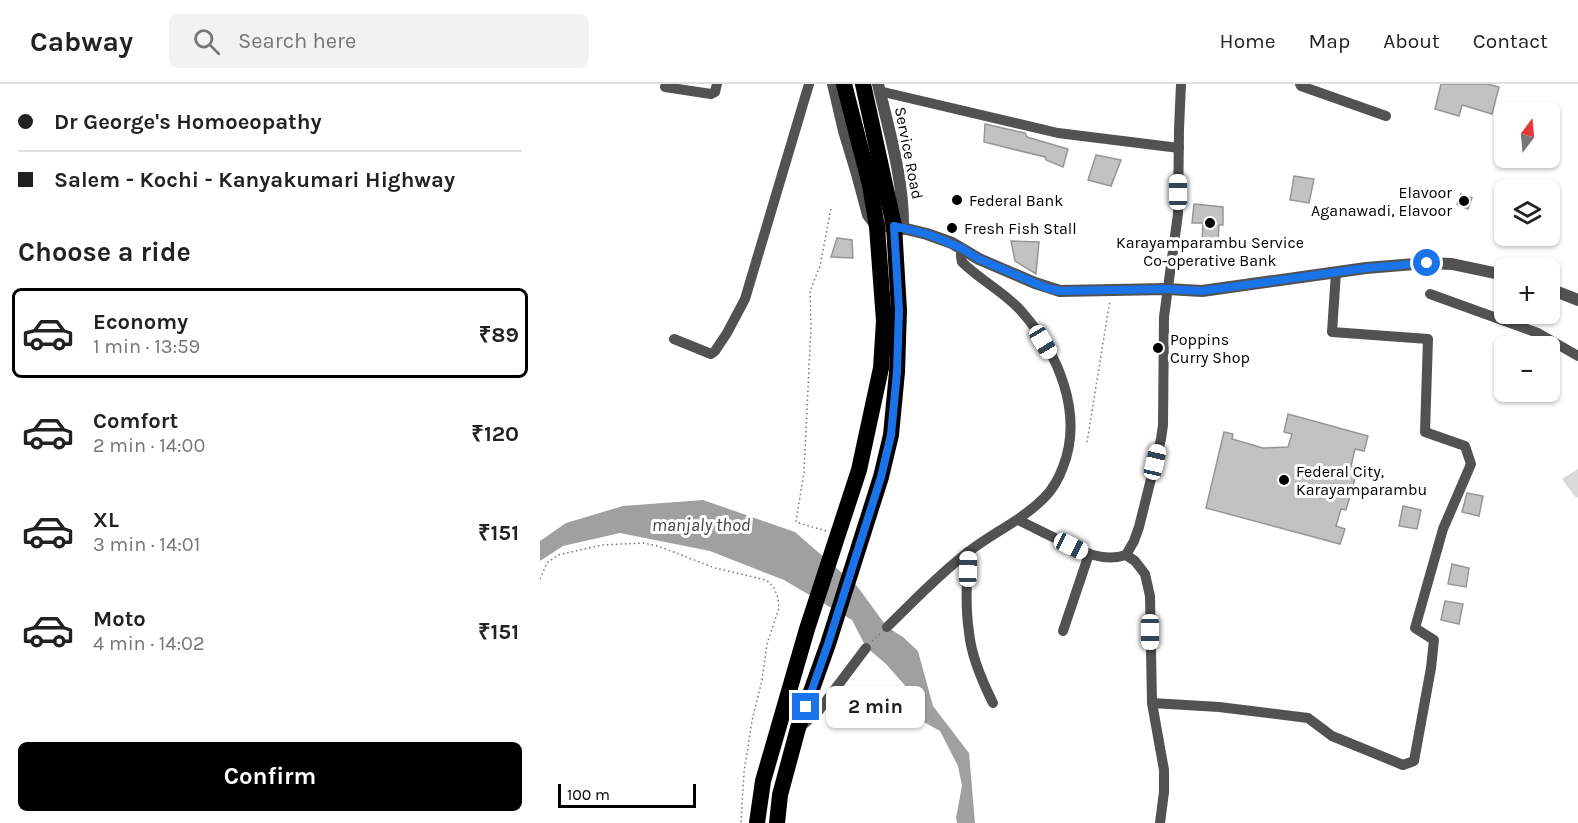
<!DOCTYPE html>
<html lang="en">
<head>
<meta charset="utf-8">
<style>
  body { margin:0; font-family:Karla,sans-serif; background:#f2f2f2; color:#222; height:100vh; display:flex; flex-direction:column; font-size:22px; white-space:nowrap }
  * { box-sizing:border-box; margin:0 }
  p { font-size:20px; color:#767676 }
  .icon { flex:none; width:33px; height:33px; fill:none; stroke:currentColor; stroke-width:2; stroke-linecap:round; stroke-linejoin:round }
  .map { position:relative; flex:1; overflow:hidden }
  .panel { display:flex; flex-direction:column; background:#fff; width:540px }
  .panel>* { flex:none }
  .top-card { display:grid; align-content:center; height:132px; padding:0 18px; background:#fff }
  .needle { width:39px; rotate:16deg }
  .buttons { position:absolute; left:954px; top:18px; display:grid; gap:12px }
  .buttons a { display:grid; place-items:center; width:66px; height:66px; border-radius:9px; background:#fff; box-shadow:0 2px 4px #0004; font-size:30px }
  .scale { position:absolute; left:18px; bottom:15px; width:138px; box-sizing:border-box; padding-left:6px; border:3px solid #000; border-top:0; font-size:16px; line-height:21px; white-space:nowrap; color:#000; -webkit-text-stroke:4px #fff; paint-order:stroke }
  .end { position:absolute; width:27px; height:27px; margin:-14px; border:8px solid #1a73e8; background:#fff; box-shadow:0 0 0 3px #fff }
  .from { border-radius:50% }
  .bubble { position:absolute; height:42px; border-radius:9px; background:#fff; box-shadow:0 2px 4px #0004; font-size:20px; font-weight:700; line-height:42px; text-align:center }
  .car { position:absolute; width:18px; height:36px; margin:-18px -9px; border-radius:8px; box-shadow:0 0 4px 2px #0007; background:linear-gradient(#fff 24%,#345 0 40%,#fff 0 76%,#345 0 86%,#fff 0) }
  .top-card b { display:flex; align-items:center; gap:21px; height:57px; font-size:22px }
  .top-card b+b { border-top:2px solid #e0e0e0 }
  .top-card i { width:15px; height:15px; background:#222 }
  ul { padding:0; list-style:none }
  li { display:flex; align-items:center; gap:18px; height:90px; margin:0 12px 9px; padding:0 6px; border:3px solid transparent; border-radius:9px }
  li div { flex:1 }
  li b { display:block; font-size:22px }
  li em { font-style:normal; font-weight:700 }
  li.active { border-color:#000 }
  li>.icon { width:54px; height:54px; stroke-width:1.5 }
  h2 { padding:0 18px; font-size:27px; line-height:72px }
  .action { display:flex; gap:12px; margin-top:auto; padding:12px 18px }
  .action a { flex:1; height:69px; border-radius:9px; background:#000; color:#fff; font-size:24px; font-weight:700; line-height:69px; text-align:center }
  header { display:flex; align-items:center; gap:36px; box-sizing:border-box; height:84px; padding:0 30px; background:#fff; border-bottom:2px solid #e0e0e0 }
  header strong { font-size:28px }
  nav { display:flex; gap:33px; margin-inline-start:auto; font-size:21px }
  .search { width:420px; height:54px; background:#f2f2f2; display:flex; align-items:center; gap:15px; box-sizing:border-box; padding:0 21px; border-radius:9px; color:#767676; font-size:22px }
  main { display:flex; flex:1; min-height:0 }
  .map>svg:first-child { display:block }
  .green { fill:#d9d9d9 }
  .water { fill:#a0a0a0 }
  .building { fill:#c2c2c2; stroke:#969696; stroke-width:1.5 }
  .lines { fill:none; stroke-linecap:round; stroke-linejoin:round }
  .path { stroke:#747474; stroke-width:1.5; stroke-dasharray:1.5 3; stroke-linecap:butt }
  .minor { stroke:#525252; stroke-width:10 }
  .tertiary { stroke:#525252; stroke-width:12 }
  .trunk { stroke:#000; stroke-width:16 }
  .route { stroke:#1a73e8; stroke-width:8 }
  .poi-dot { fill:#000; stroke:#fff; stroke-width:2 }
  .labels { text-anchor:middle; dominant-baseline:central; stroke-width:6; stroke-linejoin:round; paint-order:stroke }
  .street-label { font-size:16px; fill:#000; stroke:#fff }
  .poi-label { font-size:16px; fill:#000; stroke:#fff; text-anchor:start }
  .water-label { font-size:18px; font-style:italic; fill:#414141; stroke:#fff }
</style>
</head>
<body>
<header>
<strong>Cabway</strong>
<div class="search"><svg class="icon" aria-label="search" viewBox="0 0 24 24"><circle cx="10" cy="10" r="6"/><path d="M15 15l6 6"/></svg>Search here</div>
<nav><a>Home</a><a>Map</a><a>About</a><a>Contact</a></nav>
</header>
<main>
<section class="panel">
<div class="top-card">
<b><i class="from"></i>Dr George's Homoeopathy</b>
<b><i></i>Salem - Kochi - Kanyakumari Highway</b>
</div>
<h2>Choose a ride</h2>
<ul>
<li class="active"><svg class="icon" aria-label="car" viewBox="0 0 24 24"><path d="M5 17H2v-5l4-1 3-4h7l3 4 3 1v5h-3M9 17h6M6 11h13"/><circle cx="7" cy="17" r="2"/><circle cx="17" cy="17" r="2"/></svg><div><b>Economy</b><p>1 min · 13:59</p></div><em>₹89</em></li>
<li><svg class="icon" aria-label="car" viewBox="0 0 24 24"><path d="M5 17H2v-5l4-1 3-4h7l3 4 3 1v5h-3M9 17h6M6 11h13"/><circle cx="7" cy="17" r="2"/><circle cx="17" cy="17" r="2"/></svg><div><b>Comfort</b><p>2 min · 14:00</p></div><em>₹120</em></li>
<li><svg class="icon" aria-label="car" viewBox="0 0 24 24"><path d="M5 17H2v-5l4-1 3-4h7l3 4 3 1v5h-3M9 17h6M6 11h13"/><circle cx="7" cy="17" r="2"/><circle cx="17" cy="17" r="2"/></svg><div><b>XL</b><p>3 min · 14:01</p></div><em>₹151</em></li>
<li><svg class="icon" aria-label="car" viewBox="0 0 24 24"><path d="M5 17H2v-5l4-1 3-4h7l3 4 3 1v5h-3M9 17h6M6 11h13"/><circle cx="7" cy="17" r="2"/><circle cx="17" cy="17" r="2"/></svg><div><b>Moto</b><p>4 min · 14:02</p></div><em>₹151</em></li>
</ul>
<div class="action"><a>Confirm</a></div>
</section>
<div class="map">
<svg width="1038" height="739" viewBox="0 0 1038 739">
  <rect width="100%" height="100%" fill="#fff"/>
  <!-- green -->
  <path class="green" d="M 1038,385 L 1038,413 L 1036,414 L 1022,395 Z"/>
  <!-- water -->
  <path class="water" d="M 163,416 L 255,448 L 317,502 L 347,543 L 363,553 L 378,567 L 393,622 L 429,669 L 435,739 L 417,739 L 416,734 L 422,702 L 418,682 L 400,647 L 371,631 L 369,606 L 346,580 L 326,563 L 312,536 L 244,496 L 170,467 L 80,449 L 23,462 L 0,477 L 0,457 L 26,439 L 83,422 Z"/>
  <!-- building -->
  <g class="building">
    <path d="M 901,0 L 947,0 L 959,3 L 952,30 L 922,21 L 919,32 L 895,25 Z"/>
    <path d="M 445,40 L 485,49 L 487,53 L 528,65 L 523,83 L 506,76 L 505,73 L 444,58 Z"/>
    <path d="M 556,71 L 581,76 L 571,102 L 548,96 Z"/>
    <path d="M 754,92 L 774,95 L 769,119 L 750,116 Z"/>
    <path d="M 921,110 L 932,114 L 928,125 L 917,120 Z"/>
    <path d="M 654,120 L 683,123 L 683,141 L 679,141 L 678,158 L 662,157 L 663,139 L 652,139 Z"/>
    <path d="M 297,154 L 312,156 L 313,174 L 291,173 Z"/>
    <path d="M 471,157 L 499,158 L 496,190 L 475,177 Z"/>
    <path d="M 748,330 L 828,352 L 824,367 L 815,365 L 811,382 L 818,384 L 806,426 L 801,425 L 796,442 L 805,445 L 800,460 L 666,424 L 684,348 L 693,350 L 692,355 L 723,364 L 748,363 L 752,350 L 744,348 Z"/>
    <path d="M 927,409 L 943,412 L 939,432 L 922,428 Z"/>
    <path d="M 863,422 L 881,426 L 877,445 L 859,442 Z"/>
    <path d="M 912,480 L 929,484 L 926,503 L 908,500 Z"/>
    <path d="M 905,517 L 923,520 L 919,540 L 901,536 Z"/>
  </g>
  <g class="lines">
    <!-- path -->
    <g class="path">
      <path d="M 547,358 L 570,216"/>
      <path d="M 286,447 L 256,438 L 264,388 L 271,243 L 270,207 L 280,182 L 291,124"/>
      <path d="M 0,495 L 7,479 L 18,471 L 62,461 L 103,459 L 118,462 L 175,484 L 222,495 L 229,498 L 234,504 L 238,514 L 239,524 L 227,560 L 222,596 L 212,637 L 204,688 L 201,739"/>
      <path d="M 332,557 L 340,550"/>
    </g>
    <!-- minor -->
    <g class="minor">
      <path d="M 760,0 L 761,2 L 846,32"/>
      <path d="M 125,3 L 171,10 L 175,8 L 177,0"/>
      <path d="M 339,7 L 518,49 L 639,64"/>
      <path d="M 890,210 L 998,249 L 1038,272"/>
      <path d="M 134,255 L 171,270 L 175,267 L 187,249 L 205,215 L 269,0"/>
      <path d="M 478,436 C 491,442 504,449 517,455 C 539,466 561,479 586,471 L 594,457 L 599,443 L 621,355 L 623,341 L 624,233 L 638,130 L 639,45 L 641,0"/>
      <path d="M 428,468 C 427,494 425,521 429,548 C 431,572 442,597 453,619"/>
      <path d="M 586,471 L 595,477 L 605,490 L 610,512 L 612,619 L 624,686 L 624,708 L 620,739"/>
      <path d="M 347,543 C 373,518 398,491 427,469 C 452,449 481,437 504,414 C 513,405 519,394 523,383 C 544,329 518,269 482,228 C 465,208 441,197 422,178 L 421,173 L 421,164"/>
      <path d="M 523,547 L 549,470"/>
      <path d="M 612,619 L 679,623 L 768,634 L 792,652 L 863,681 L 874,677 L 891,584 L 894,556 L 875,544 L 903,445 L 931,380 L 925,362 L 885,348 L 888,255 L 792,248 L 796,188"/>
      <path d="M 259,644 L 277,629 L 326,564"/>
    </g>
    <!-- tertiary -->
    <g class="tertiary">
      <path d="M 293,0 L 304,47 L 317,90 L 328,131 L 337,143 L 354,142 L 387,150 L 412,159 L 439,175 L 495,199 L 520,207 L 627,205 L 662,207 L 826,184 L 887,179 L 912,180 L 964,191"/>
      <path d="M 338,0 C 349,47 364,96 363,145"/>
      <path d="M 1010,205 L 1038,216"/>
    </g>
    <!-- trunk -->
    <g class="trunk">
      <path d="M 217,739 L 223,697 L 267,545 L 319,386 L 341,284 L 344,237 L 337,143 L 330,101 L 304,0"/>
      <path d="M 237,739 L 240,711 L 258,644 L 288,560 L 341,393 L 351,351 L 357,288 L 359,226 L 354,142 L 323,0"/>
    </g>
  </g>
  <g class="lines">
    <!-- route -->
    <path class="route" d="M 266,623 L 288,560 L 341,393 L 351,351 L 357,288 L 359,226 L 354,142 L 387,150 L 400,155 L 421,164 L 439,175 L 495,199 L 507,204 L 520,207 L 627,205 L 662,207 L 826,184 L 887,179"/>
  </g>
  <!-- markers -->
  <g class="poi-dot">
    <circle cx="417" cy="116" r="6"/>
    <circle cx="924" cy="117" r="6"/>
    <circle cx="670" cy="139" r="6"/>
    <circle cx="412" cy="144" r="6"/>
    <circle cx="618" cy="264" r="6"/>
    <circle cx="744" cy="396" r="6"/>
  </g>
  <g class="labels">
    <!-- street labels -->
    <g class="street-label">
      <text transform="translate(369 69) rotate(79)">Service Road</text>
    </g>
    <!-- poi labels -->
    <g class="poi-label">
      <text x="912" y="108" text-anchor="end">Elavoor<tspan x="912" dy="18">Aganawadi, Elavoor</tspan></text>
      <text x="429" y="116">Federal Bank</text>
      <text x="424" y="144">Fresh Fish Stall</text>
      <text x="670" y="158" text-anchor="middle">Karayamparambu Service<tspan x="670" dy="18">Co-operative Bank</tspan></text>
      <text x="630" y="255">Poppins<tspan x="630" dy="18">Curry Shop</tspan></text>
      <text x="756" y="387">Federal City,<tspan x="756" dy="18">Karayamparambu</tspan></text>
    </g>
    <!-- water labels -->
    <g class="water-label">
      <text x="161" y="441">manjaly thod</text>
    </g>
  </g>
</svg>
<div class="buttons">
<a><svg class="needle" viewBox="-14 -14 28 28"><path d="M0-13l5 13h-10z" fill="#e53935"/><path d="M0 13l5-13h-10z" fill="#767676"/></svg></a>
<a><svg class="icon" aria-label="layers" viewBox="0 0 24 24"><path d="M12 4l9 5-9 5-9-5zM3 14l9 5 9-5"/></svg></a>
<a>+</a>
<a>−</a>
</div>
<div class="scale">100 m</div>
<i class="end from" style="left:887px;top:179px"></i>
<i class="end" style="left:266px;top:623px"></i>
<div class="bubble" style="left:286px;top:602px;width:99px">2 min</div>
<i class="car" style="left:638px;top:108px;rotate:0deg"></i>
<i class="car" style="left:503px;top:258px;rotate:149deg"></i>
<i class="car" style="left:615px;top:378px;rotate:13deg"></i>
<i class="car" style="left:531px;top:462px;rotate:116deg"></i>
<i class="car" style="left:428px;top:485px;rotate:1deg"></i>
<i class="car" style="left:610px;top:548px;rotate:180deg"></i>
</div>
</main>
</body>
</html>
